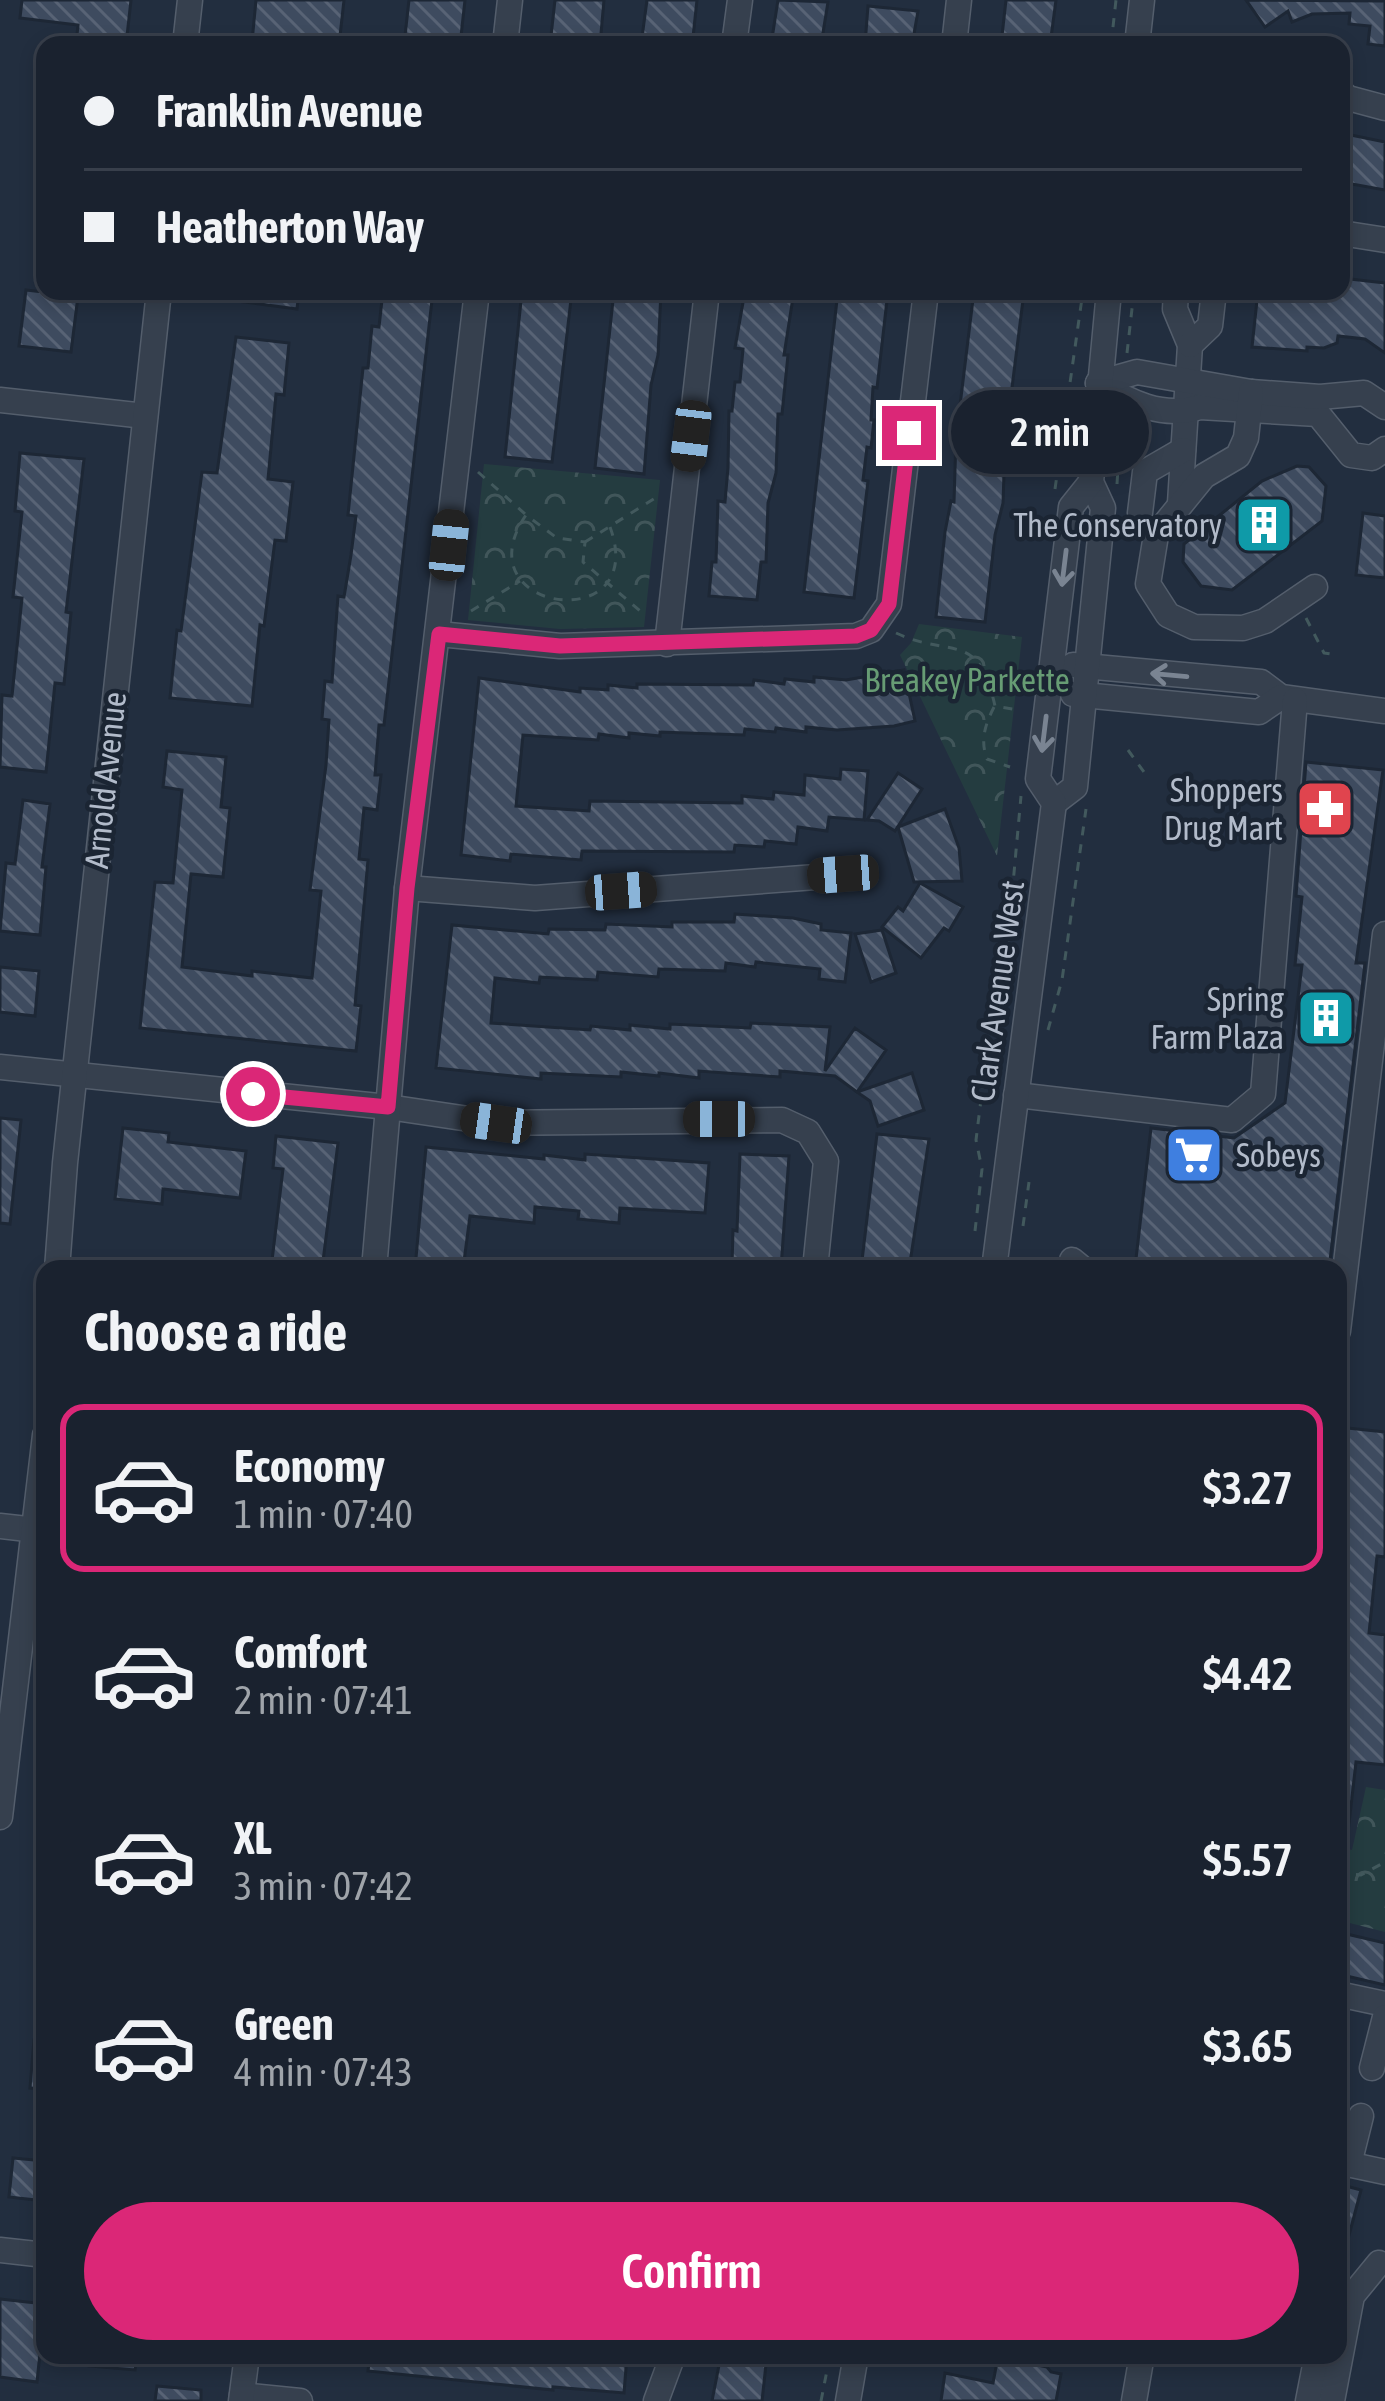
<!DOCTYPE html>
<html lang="en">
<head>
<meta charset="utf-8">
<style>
  body { margin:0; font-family:"Asap Condensed",sans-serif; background:#232a37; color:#f1f3f6; height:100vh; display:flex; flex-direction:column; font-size:45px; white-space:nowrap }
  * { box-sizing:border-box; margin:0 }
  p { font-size:39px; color:#9fa4aa }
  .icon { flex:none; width:66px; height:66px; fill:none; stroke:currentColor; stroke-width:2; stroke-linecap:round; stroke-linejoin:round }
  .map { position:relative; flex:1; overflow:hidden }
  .sheet { position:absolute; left:36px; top:1260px; width:1311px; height:1104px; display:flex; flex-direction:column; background:#1a222f; border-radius:24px; box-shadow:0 6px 18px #0003,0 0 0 3px #383f4b }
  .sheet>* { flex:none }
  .guide { position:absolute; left:36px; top:36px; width:1314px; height:264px; border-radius:24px; box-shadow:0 6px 18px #0003,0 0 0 3px #383f4b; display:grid; align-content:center; height:264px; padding:0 48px; background:#1a222f }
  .end { position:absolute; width:54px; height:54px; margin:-27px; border:15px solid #db2777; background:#fff; box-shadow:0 0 0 6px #fff }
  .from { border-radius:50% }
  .bubble { position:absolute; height:84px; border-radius:42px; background:#1a222f; box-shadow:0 6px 18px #0003,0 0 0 3px #383f4b; font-size:39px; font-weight:600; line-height:84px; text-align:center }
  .car { position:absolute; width:36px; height:72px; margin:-36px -18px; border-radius:15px; box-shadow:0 0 9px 3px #0007; background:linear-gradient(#222 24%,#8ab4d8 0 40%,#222 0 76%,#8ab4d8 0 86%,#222 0) }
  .guide b { display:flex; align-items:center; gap:42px; height:114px; font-size:45px }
  .guide b+b { border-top:3px solid #383f4b }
  .guide i { width:30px; height:30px; background:#f1f3f6 }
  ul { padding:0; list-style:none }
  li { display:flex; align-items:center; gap:36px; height:168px; margin:0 24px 18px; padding:0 24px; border:6px solid transparent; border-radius:24px }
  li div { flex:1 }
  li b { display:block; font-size:45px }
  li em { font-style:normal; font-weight:600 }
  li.selected { border-color:#db2777 }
  li>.icon { width:108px; height:108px; stroke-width:1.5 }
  h2 { padding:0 48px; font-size:54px; line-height:144px }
  .primary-button { display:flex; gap:24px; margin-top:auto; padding:24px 48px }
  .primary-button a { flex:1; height:138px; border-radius:72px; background:#db2777; color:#fff; font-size:48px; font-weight:600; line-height:138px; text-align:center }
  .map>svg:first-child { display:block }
  .park { fill:url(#park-crowns) }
  .building { fill:url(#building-back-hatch); stroke:#1d2735; stroke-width:3 }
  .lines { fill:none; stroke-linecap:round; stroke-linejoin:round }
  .minor-casing { stroke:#545e6c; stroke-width:27 }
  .path { stroke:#42595d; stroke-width:3; stroke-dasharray:9 9; stroke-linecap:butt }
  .minor { stroke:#36404e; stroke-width:24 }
  .oneway { stroke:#7a8492 }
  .route { stroke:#db2777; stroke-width:15 }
  .labels { text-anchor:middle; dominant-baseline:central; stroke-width:9; stroke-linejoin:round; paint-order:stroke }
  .poi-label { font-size:33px; fill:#b2bbca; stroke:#1b2533; text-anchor:end }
  .park-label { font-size:33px; fill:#679c74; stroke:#1b2533 }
  .street-label { font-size:33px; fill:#b2bbca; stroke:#1b2533 }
</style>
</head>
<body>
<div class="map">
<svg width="1385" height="2401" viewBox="0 0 1385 2401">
  <defs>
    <pattern id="park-crowns" width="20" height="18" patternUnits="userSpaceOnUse" patternTransform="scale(3)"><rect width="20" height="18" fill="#243c40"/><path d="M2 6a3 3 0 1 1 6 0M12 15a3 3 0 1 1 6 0" fill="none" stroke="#41565a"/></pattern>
    <pattern id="building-back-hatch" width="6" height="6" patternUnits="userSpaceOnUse" patternTransform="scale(3)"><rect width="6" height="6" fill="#3e4b5f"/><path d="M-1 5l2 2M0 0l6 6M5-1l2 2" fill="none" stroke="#586375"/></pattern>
  </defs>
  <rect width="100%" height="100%" fill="#222e3f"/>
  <!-- park -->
  <g class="park">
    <path d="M 484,464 L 660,480 L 644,627 L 560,629 L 468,620 Z"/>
    <path d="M 919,624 L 1022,637 L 997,856 L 900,655 L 911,643 Z"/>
    <path d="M 1366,1787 L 1385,1790 L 1385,1932 L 1338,1920 L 1338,1847 L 1352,1850 Z"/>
  </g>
  <!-- building -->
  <g class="building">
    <path d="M 22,0 L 131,0 L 126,45 L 76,45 L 78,25 L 20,18 Z"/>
    <path d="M 256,0 L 344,0 L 339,45 L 252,42 Z"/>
    <path d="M 409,0 L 465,0 L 460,45 L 404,45 Z"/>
    <path d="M 555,0 L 604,0 L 600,45 L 550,45 Z"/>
    <path d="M 647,0 L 697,0 L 693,37 L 688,37 L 687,45 L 641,45 Z"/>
    <path d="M 778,0 L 828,2 L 821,45 L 771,45 Z"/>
    <path d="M 1006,0 L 1056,0 L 1050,45 L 1001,45 Z"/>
    <path d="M 1246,0 L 1385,1 L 1385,46 L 1368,44 L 1370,26 L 1349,24 L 1350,13 L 1312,14 L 1292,22 L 1288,11 L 1265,27 Z"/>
    <path d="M 868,6 L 918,11 L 912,45 L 865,45 Z"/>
    <path d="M 1341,133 L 1385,142 L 1385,190 L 1341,182 Z"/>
    <path d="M 1341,278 L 1385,283 L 1385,353 L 1365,339 L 1338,336 L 1337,343 L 1324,348 L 1307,347 L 1307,351 L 1252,347 L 1258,291 L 1341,291 Z"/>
    <path d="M 26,290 L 78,296 L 71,352 L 19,346 Z"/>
    <path d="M 229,291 L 299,291 L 297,309 L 229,300 Z"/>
    <path d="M 383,291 L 433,291 L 384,725 L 379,725 L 375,775 L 381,775 L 377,810 L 364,808 L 359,859 L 368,860 L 355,1005 L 361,1006 L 356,1051 L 140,1028 L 155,882 L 173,883 L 182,790 L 163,787 L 167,751 L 226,757 L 221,807 L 230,808 L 223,877 L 191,874 L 182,967 L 252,976 L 252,971 L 312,978 L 321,891 L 310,890 L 326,765 L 329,720 L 322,719 L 325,681 L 332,682 L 338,596 L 344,597 L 351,555 L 356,516 L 348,515 L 363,368 L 368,368 L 372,326 L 379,327 Z"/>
    <path d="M 522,291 L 572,291 L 552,462 L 505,457 Z"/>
    <path d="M 614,291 L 661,291 L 658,355 L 651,385 L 644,474 L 595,468 Z"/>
    <path d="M 745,291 L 794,291 L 784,355 L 788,355 L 782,414 L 778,414 L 776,473 L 768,503 L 766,562 L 761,562 L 757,600 L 709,596 L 712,562 L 716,562 L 718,501 L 725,502 L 728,468 L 729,411 L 732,411 L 735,382 L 740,382 L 743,349 L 735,348 Z"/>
    <path d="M 838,291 L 885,291 L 887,300 L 877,388 L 873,387 L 871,420 L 874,420 L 871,448 L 867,447 L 863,480 L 868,481 L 854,598 L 804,592 Z"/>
    <path d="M 974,291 L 1022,291 L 1023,300 L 1005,443 L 1003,503 L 995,535 L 985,622 L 936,617 L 945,532 L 951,501 L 954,502 L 956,438 Z"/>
    <path d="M 236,337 L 289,343 L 284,395 L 276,394 L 268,479 L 293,482 L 286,541 L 275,540 L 264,626 L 260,625 L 252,706 L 170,698 L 177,630 L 181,631 L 202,472 L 217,473 Z"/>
    <path d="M 20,453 L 84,459 L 66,612 L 71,613 L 64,684 L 55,683 L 46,772 L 0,767 L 2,695 L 12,696 L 22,598 L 13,597 L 22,512 L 15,511 Z"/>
    <path d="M 1297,466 L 1309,467 L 1326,486 L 1322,521 L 1232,590 L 1201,586 L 1183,562 L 1184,544 L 1262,481 Z"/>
    <path d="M 1363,513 L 1385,516 L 1385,578 L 1356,575 Z"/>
    <path d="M 904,670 L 915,721 L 894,726 L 837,730 L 806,727 L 806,732 L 776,728 L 775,732 L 745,729 L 744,735 L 660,732 L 660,736 L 629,733 L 629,738 L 599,734 L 598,740 L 523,735 L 516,806 L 589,811 L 590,801 L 742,803 L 742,796 L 773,799 L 774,792 L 804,795 L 805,775 L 840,779 L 841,769 L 868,771 L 864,820 L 829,817 L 827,831 L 798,827 L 796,844 L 765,841 L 764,847 L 735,845 L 734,852 L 582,851 L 581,860 L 511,854 L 510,861 L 461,855 L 479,678 L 580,692 L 580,688 L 608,690 L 608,685 L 637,688 L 637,684 L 753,685 L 754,680 L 784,684 L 785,679 L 814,682 L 814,677 L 846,680 Z"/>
    <path d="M 1306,762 L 1383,770 L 1356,963 L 1365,963 L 1329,1269 L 1227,1269 L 1136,1259 L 1151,1128 L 1234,1138 L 1285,1103 L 1302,965 L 1295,965 L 1302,897 L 1296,896 Z"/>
    <path d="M 898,773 L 922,789 L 895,831 L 879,821 L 867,820 Z"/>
    <path d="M 23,800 L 50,804 L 42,867 L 46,867 L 40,935 L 0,931 L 6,863 L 15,864 Z"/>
    <path d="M 945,809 L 959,848 L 962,881 L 914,882 L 898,827 Z"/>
    <path d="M 920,883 L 963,907 L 949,931 L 944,928 L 921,958 L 882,927 L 898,907 L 903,911 Z"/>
    <path d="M 735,914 L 793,918 L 821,924 L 821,930 L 851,933 L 845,982 L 819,979 L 820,969 L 756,962 L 755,967 L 726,963 L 725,971 L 659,969 L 658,977 L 598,972 L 597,980 L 540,977 L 539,983 L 495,978 L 491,1023 L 590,1030 L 591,1026 L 630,1030 L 630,1025 L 670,1029 L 670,1024 L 750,1028 L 751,1023 L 830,1027 L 825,1071 L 855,1028 L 886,1050 L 857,1092 L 835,1076 L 780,1071 L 780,1077 L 699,1071 L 699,1078 L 659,1073 L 659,1076 L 621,1072 L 621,1077 L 541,1073 L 541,1079 L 436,1068 L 452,925 L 548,934 L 549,929 L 605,930 L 606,924 L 672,927 L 672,922 L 734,922 Z"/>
    <path d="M 882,930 L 896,973 L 871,982 L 855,934 Z"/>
    <path d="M 0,967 L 39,971 L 35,1016 L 0,1012 Z"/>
    <path d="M 912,1073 L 924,1110 L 878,1126 L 870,1101 L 857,1092 Z"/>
    <path d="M 0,1118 L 21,1120 L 10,1224 L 0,1223 Z"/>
    <path d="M 123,1128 L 169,1133 L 168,1142 L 246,1151 L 240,1198 L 163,1189 L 162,1204 L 115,1199 Z"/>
    <path d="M 877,1134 L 929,1139 L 909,1269 L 861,1269 Z"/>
    <path d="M 276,1136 L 338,1143 L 322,1269 L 271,1269 L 283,1169 L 273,1168 Z"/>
    <path d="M 426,1147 L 544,1159 L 544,1155 L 585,1160 L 585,1154 L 709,1163 L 705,1213 L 620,1208 L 619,1223 L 578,1219 L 579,1211 L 535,1207 L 534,1223 L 470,1216 L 463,1269 L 415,1269 Z"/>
    <path d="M 740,1154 L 789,1156 L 781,1268 L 732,1266 L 733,1230 L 737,1231 Z"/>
    <path d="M 1338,1427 L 1385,1432 L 1385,1557 L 1377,1556 L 1369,1633 L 1385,1635 L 1385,1765 L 1356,1762 L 1348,1832 L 1338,1832 Z"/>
    <path d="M 1338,1932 L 1385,1943 L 1385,1985 L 1338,1974 Z"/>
    <path d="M 34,2040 L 45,2040 L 45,2089 L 30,2088 Z"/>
    <path d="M 13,2158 L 45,2161 L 45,2201 L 9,2197 Z"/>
    <path d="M 1346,2186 L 1361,2190 L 1343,2258 L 1338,2257 L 1338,2194 L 1344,2196 Z"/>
    <path d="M 0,2299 L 45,2304 L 37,2382 L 0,2377 Z"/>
    <path d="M 90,2355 L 137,2355 L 135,2370 L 89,2366 Z"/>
    <path d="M 370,2355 L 557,2355 L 586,2360 L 587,2355 L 627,2355 L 624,2393 L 553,2387 L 553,2390 L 368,2371 Z"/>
    <path d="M 721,2355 L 767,2355 L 762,2401 L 712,2401 Z"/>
    <path d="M 1013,2360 L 1047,2367 L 1051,2372 L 1061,2374 L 1056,2401 L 941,2401 L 945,2373 L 993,2383 L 997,2362 L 1007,2364 Z"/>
    <path d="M 157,2386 L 201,2390 L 201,2401 L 155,2401 Z"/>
  </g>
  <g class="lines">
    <!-- minor casing -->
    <g class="minor-casing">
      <g id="minor">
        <path d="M 185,45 L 190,0"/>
        <path d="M 505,45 L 510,0"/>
        <path d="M 734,45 L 740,0"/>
        <path d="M 954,45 L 959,0"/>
        <path d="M 1137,45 L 1142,0"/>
        <path d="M 1341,92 L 1348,98 L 1385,108"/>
        <path d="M 1341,233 L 1385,240"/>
        <path d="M 1176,291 L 1175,309 L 1190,345 L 1180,503"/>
        <path d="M 1190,345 L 1210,326 L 1214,291"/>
        <path d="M 1098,383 C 1129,402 1163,419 1200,407 L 1318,414 L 1351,455 L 1372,458 L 1385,449"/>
        <path d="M 1098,383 L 1137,372 L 1251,392 L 1320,397 L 1364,393 L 1385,407"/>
        <path d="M 1251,392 L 1246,438 L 1238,456 L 1204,476 L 1156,535 L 1148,584 L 1168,615 L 1194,627 L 1243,628 L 1265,621 L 1315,587"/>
        <path d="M 0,400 L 145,416"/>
        <path d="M 1140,513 L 1145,472 L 1183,450"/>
        <path d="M 439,634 L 560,646 L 856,636 L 871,630 L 889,604 L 926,291"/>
        <path d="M 667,644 L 707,291"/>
        <path d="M 1073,665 L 1261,682 L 1281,697 L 1385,711"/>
        <path d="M 1073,694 L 1259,712 L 1281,697"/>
        <path d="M 1054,803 L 1075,787 L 1103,508 L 1091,482 L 1109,291"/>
        <path d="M 407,888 L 535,898 L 843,875"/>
        <path d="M 0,1067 L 388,1107 L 496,1123 L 782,1120 L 808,1132 L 826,1161 L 815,1269"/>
        <path d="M 1016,1095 L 1232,1120 L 1263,1094 L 1295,700"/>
        <path d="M 1072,1260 L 1083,1269"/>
        <path d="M 57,1269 L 65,1163 L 159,291"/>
        <path d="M 374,1269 L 407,888 L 477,291"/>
        <path d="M 994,1269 L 1054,803 L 1038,779 L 1071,507 L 1091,482"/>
        <path d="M 1338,1331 L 1385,934"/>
        <path d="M 0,1526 L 45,1531"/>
        <path d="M 0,1817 L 45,1435"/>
        <path d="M 1338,1994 L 1385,2004"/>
        <path d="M 1372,2068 L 1385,2017"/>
        <path d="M 1338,2162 L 1385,2172"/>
        <path d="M 1349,2164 L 1361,2116"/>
        <path d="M 0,2250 L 45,2255"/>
        <path d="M 242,2395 L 300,2401"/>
        <path d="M 241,2401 L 247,2355"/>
        <path d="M 656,2401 L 673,2355"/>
        <path d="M 848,2401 L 856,2355"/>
        <path d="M 1134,2401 L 1142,2355"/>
        <path d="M 1308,2401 L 1317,2355"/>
        <path d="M 1332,2401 L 1352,2296 L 1379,2263"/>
      </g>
    </g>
    <!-- path -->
    <g class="path">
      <path d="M 1111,45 L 1116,0"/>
      <path d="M 1127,353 L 1134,291"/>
      <path d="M 478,472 L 525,514"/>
      <path d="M 1117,484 L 1121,422"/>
      <path d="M 1055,489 L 1083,291"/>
      <path d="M 610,527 C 651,638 459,613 526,515 L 557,538 L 585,542 L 583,562 L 646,616"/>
      <path d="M 585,542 L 660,495"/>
      <path d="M 471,611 L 520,581"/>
      <path d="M 1306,618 L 1324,653 L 1331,654"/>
      <path d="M 896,633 C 952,659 978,629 995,706 L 1018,710"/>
      <path d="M 994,707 C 985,725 980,740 987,759 L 1010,767"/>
      <path d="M 1128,750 L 1144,772"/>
      <path d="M 1048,1030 L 1062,980 L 1086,809"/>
      <path d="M 1023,1226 L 1029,1182"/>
      <path d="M 975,1231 L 982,1169 L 976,1140 L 987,1051 L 1002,1005 L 1021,796"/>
      <path d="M 1338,1873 L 1361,1875 L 1385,1862"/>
      <path d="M 821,2401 L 830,2355"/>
    </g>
    <!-- minor -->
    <use href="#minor" class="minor"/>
  </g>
  <!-- one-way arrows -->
  <defs><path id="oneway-shaft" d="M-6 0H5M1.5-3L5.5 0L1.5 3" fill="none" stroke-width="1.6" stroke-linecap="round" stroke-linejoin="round" transform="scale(3)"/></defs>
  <g class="oneway">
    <use href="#oneway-shaft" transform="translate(1064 568) rotate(97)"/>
    <use href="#oneway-shaft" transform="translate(1169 675) rotate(-175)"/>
    <use href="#oneway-shaft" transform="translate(1044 734) rotate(97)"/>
  </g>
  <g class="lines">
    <!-- route -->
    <path class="route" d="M 253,1094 L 388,1107 L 407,888 L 439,634 L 560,646 L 856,636 L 871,630 L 889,604 L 909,433"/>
  </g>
  <!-- icons -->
  <defs>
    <g id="building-square" transform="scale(3)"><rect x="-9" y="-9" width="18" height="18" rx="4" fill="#0f9aa8" stroke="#1b2533"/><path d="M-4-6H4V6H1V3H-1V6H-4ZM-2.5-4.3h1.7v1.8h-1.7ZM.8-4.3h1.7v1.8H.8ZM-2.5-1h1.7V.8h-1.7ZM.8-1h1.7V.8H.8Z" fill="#fff"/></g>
    <g id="pharmacy-square" transform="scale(3)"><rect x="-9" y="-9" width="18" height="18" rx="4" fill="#e0444e" stroke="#1b2533"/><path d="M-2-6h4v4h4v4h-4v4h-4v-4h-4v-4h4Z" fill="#fff"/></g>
    <g id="supermarket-square" transform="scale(3)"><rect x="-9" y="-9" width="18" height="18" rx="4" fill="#3f7fe0" stroke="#1b2533"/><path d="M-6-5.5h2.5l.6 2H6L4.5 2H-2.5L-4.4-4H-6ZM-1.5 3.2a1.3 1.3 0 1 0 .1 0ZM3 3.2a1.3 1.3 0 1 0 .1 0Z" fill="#fff"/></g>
  </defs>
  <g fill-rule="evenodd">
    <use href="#building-square" x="1264" y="525"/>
    <use href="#pharmacy-square" x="1325" y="809"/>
    <use href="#building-square" x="1326" y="1018"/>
    <use href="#supermarket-square" x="1194" y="1155"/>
  </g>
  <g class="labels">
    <!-- poi labels -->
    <g class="poi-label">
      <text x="1222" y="525">The Conservatory</text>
      <text x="1283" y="790">Shoppers<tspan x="1283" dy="38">Drug Mart</tspan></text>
      <text x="1284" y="999">Spring<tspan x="1284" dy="38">Farm Plaza</tspan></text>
      <text x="1236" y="1155" text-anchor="start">Sobeys</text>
    </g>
    <!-- park labels -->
    <g class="park-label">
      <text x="967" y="680">Breakey Parkette</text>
    </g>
    <!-- street labels -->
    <g class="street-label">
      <text transform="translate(105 780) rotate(-84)">Arnold Avenue</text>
      <text transform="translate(997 991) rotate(-82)">Clark Avenue West</text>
    </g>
  </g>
</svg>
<i class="end from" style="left:253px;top:1094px"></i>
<i class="end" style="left:909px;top:433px"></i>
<div class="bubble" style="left:951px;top:390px;width:198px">2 min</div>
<i class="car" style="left:691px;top:436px;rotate:187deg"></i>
<i class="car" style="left:449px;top:545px;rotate:6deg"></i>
<i class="car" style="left:843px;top:874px;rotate:266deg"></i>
<i class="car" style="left:621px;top:891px;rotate:86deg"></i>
<i class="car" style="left:719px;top:1119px;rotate:270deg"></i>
<i class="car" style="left:496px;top:1123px;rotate:278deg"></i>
<div class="guide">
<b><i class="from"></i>Franklin Avenue</b>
<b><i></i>Heatherton Way</b>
</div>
<section class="sheet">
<h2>Choose a ride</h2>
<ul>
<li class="selected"><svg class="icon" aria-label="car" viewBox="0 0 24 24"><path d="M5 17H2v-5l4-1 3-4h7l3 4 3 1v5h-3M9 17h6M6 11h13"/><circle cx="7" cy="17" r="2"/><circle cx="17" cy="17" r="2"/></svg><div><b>Economy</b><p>1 min · 07:40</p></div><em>$3.27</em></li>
<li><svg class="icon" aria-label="car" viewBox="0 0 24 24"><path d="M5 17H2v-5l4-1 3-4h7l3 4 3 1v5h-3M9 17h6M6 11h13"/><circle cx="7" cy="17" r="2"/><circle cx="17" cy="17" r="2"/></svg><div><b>Comfort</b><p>2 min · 07:41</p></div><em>$4.42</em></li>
<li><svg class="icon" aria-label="car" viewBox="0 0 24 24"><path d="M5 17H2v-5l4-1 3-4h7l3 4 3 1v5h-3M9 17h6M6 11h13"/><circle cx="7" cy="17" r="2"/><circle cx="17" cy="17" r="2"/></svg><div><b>XL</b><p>3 min · 07:42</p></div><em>$5.57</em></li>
<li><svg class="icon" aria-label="car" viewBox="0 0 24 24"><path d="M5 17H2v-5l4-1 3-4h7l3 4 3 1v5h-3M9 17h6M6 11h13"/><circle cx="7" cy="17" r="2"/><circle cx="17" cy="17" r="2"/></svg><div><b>Green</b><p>4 min · 07:43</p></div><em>$3.65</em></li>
</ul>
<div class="primary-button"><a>Confirm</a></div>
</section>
</div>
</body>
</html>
